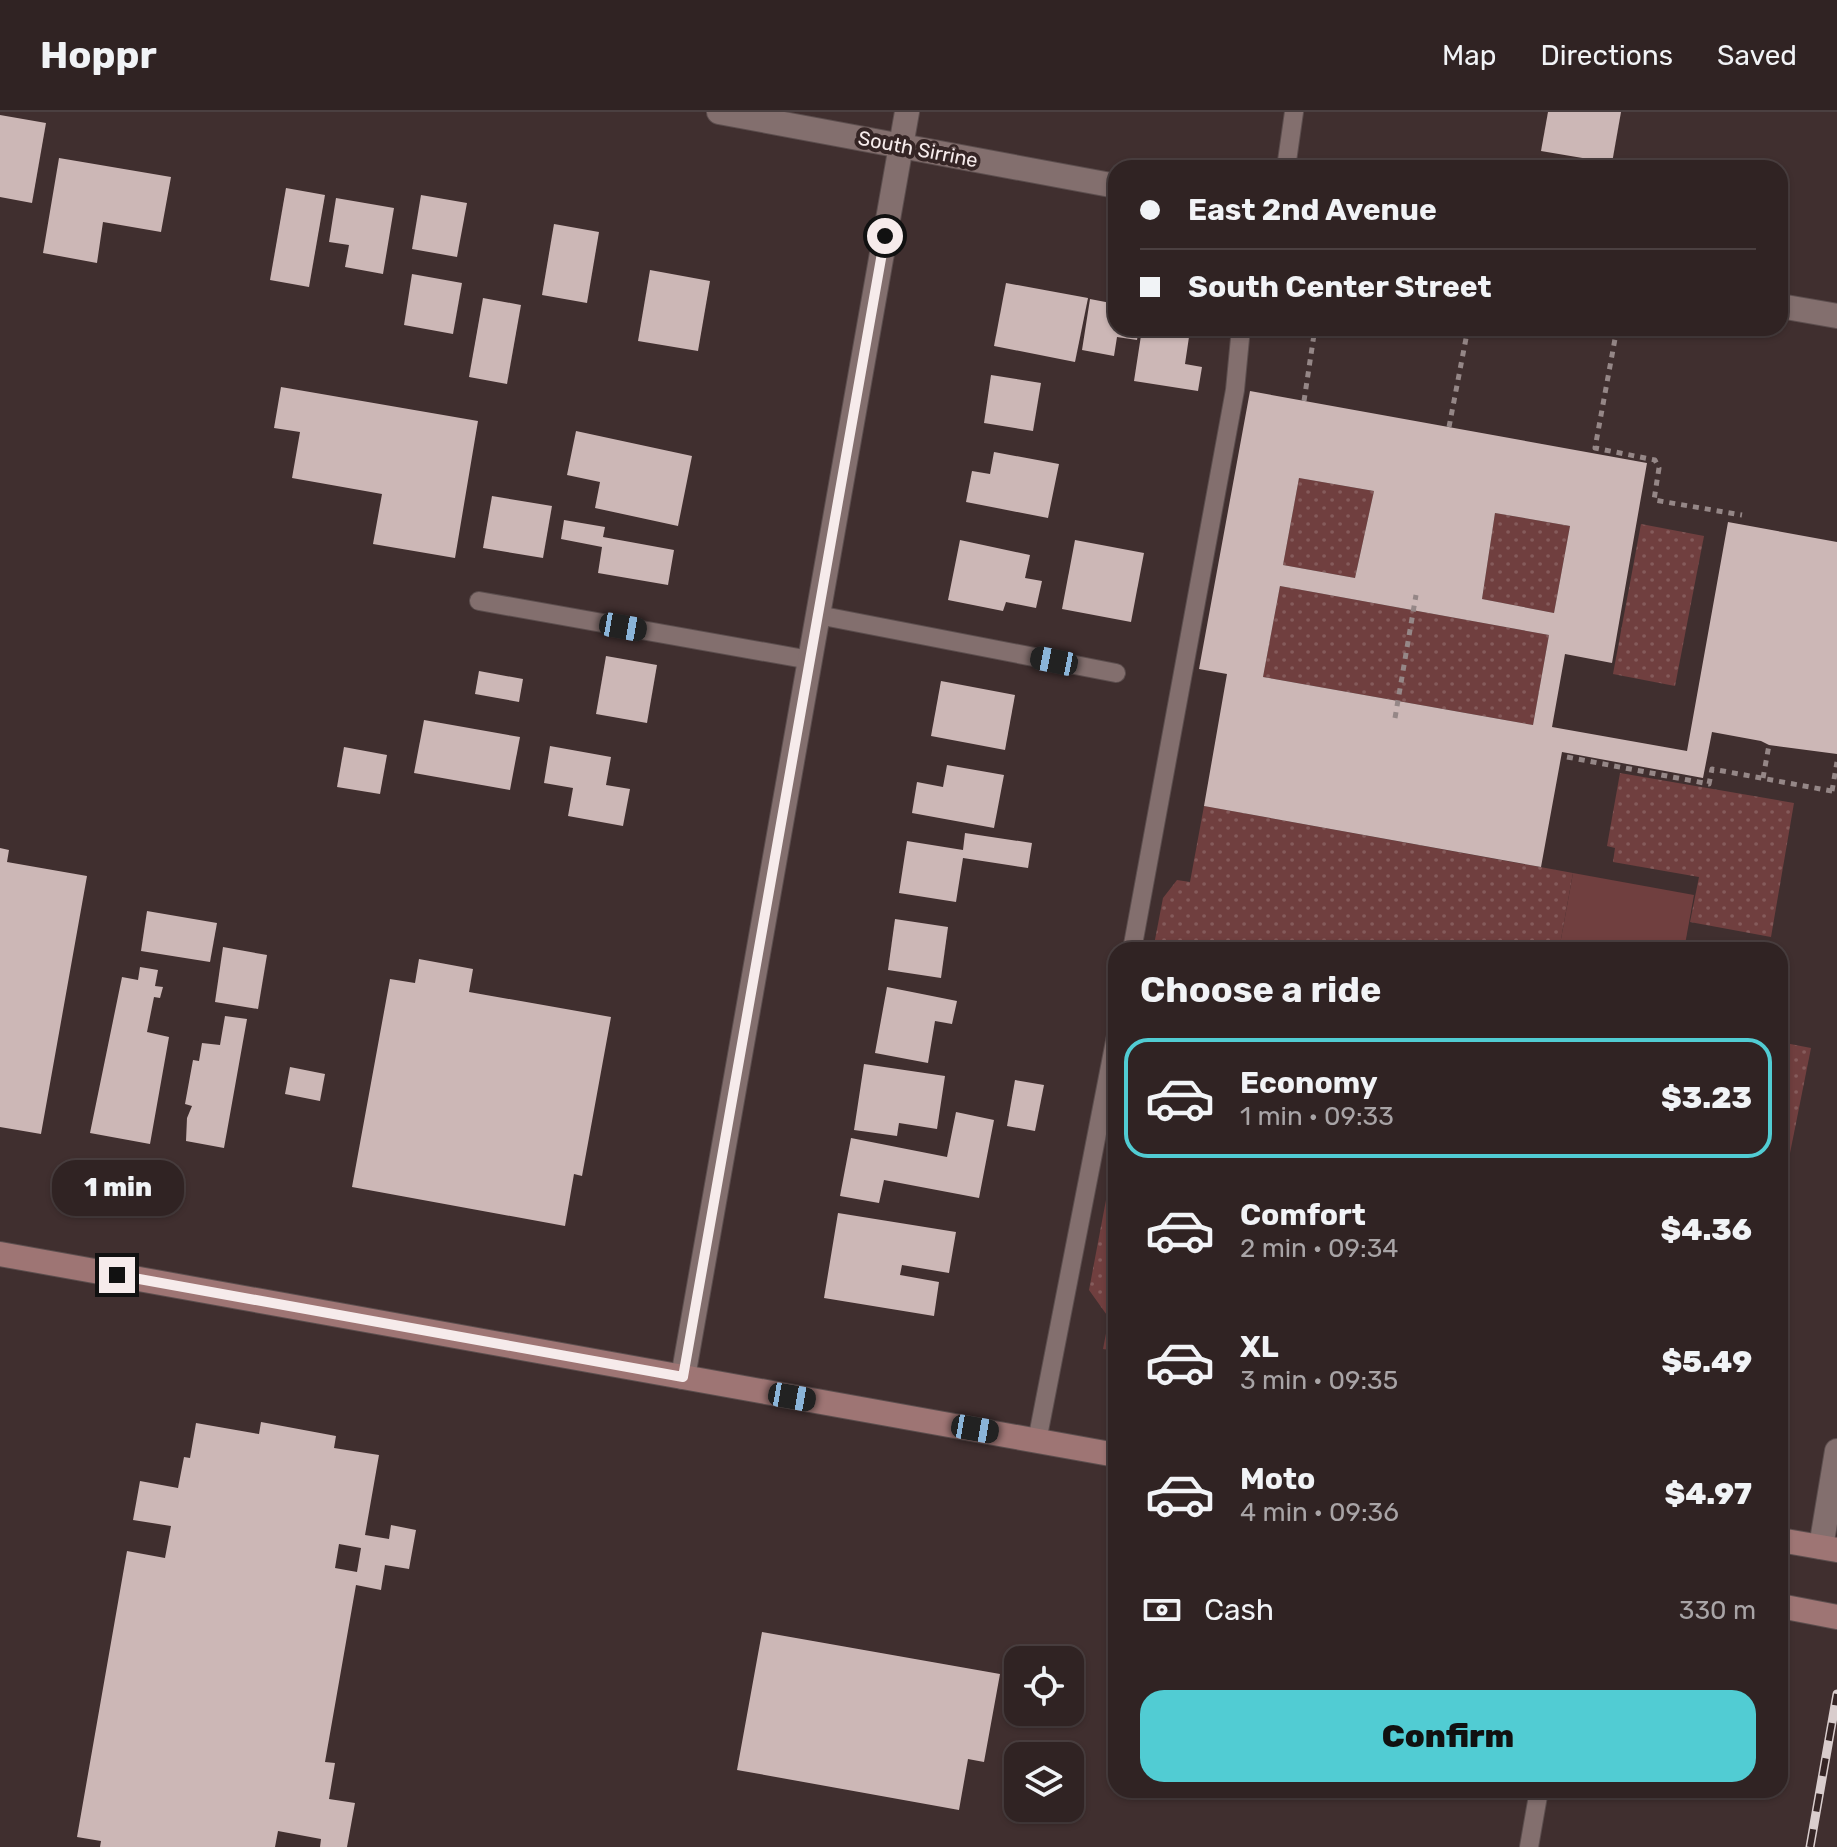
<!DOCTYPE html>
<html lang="en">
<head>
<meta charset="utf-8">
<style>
  body { margin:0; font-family:Rubik,sans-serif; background:#382b2b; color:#f1f3f6; height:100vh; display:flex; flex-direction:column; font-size:30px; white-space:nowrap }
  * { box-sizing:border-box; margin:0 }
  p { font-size:26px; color:#a8a4a6 }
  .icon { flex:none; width:44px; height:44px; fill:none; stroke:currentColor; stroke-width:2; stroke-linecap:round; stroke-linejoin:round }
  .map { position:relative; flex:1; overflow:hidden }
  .drawer { position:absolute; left:1108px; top:830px; width:680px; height:856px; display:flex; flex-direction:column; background:#302323; border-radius:24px; box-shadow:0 2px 6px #0004,0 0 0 2px #4b4041 }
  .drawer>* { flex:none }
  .guide { position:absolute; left:1108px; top:48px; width:680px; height:176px; border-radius:24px; box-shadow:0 2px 6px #0004,0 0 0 2px #4b4041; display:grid; align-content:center; height:176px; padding:0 32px; background:#302323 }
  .tools { position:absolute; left:1004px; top:1534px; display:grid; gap:16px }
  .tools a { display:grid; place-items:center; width:80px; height:80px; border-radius:16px; background:#302323; box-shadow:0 2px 6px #0004,0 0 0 2px #4b4041; font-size:40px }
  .end { position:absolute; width:36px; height:36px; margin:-18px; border:10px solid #f6ebeb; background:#111; box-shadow:0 0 0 4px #111 }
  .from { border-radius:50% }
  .bubble { position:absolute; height:56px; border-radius:24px; background:#302323; box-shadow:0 2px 6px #0004,0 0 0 2px #4b4041; font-size:26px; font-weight:800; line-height:56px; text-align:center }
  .car { position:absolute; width:24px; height:48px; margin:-24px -12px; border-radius:10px; box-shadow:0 0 6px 2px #0007; background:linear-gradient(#222 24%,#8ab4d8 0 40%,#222 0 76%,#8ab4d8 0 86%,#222 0) }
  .guide b { display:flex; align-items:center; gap:28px; height:76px; font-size:30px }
  .guide b+b { border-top:2px solid #4b4041 }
  .guide i { width:20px; height:20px; background:#f1f3f6 }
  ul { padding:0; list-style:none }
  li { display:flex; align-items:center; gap:24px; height:120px; margin:0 16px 12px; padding:0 16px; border:4px solid transparent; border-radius:24px }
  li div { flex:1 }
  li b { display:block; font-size:30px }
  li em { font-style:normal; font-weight:800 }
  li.on { border-color:#51ccd3 }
  li>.icon { width:72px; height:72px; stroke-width:1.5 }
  h2 { padding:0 32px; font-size:36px; line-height:96px }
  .pay { display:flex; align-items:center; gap:20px; height:88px; padding:0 32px; font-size:30px }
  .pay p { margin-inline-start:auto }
  .primary-button { display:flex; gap:16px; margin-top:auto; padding:16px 32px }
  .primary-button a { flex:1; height:92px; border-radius:24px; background:#51ccd3; color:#111; font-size:32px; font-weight:800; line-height:92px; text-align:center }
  header { display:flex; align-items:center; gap:48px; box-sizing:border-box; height:112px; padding:0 40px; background:#302323; border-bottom:2px solid #4b4041 }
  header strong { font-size:38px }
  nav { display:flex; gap:44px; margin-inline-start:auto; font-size:28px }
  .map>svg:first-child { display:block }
  .grass { fill:url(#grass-dots) }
  .pitch { fill:#703f3f }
  .building { fill:#ccb7b6; fill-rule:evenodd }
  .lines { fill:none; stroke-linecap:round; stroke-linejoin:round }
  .lane-casing { stroke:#5c4e4e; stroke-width:20 }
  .street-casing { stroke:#5c4e4e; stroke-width:26 }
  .secondary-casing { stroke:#5c4e4e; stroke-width:26 }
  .path { stroke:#958787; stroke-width:5; stroke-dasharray:6 6; stroke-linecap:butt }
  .lane { stroke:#836f6e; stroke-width:18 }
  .street { stroke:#836f6e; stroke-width:24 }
  .secondary { stroke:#9e7574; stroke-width:24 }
  .rail-casing { stroke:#d9cdcd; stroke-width:9 }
  .rail { stroke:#352525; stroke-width:6; stroke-dasharray:18; stroke-linecap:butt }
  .route { stroke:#f6ebeb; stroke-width:10 }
  .labels { text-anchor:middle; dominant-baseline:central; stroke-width:8; stroke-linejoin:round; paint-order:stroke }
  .street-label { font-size:20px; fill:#f6ebeb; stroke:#352525 }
</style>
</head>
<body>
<header>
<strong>Hoppr</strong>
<nav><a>Map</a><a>Directions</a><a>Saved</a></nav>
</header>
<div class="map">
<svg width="1837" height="1735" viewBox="0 0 1837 1735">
  <defs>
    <pattern id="grass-dots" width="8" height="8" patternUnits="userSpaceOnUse" patternTransform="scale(2)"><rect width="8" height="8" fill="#703f3f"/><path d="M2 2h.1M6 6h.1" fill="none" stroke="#855b5b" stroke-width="1.8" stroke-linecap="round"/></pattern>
  </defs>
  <rect width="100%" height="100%" fill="#402f2f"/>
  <!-- grass -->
  <g class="grass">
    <path d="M 1299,366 L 1374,379 L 1355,466 L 1283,453 Z"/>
    <path d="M 1495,401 L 1570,414 L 1554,501 L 1482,487 Z"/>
    <path d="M 1641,412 L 1704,424 L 1675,574 L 1613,562 Z"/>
    <path d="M 1280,474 L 1549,523 L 1533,613 L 1263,565 Z"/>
    <path d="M 1620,661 L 1794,691 L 1771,825 L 1690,810 L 1699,765 L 1613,750 L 1615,736 L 1607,734 Z"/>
    <path d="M 1204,694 L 1573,761 L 1559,838 L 1153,838 L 1163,786 L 1177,768 L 1190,770 Z"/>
    <path d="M 1780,930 L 1811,936 L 1780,1091 Z"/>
    <path d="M 1116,1035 L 1116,1239 L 1103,1237 L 1109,1206 L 1089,1178 Z"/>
  </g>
  <!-- pitch -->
  <path class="pitch" d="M 1573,761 L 1694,783 L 1684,838 L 1559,838 Z"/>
  <!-- building -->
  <g class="building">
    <path d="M 1548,0 L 1621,0 L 1612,51 L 1541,39 Z"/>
    <path d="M 0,3 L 46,11 L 32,91 L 0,85 Z"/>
    <path d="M 59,46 L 171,65 L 161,120 L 103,110 L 97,151 L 43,141 Z"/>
    <path d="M 286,76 L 325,83 L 309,175 L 270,168 Z"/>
    <path d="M 421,83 L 467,91 L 457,145 L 412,137 Z"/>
    <path d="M 336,86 L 394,96 L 383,162 L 345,155 L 349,133 L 329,130 Z"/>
    <path d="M 554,112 L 599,120 L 587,191 L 542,183 Z"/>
    <path d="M 650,158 L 710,169 L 698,239 L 638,229 Z"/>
    <path d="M 412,162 L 462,171 L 453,222 L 404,213 Z"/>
    <path d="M 1006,171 L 1088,186 L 1075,250 L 994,234 Z"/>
    <path d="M 483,186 L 521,193 L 507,272 L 469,265 Z"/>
    <path d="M 1090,187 L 1116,192 L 1116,216 L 1139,216 L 1137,228 L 1117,225 L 1114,244 L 1082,238 Z"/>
    <path d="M 1142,217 L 1189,225 L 1185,252 L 1202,255 L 1198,279 L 1134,269 Z"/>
    <path d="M 991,263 L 1041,271 L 1033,319 L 984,311 Z"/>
    <path d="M 281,275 L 478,309 L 455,446 L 373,432 L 382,382 L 292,366 L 300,320 L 274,316 Z"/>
    <path d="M 1250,279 L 1647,351 L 1612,551 L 1565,542 L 1552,615 L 1687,639 L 1728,410 L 1837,430 L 1837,642 L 1769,633 L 1761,629 L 1712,620 L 1703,666 L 1562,640 L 1541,755 L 1204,694 L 1227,562 L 1199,557 ZM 1299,366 L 1374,379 L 1355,466 L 1283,453 ZM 1495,401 L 1570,414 L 1554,501 L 1482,487 ZM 1280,474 L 1549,523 L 1533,613 L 1263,565 Z"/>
    <path d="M 576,319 L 692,344 L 678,414 L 595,396 L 600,370 L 567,363 Z"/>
    <path d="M 994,340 L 1059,352 L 1048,406 L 966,390 L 972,359 L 990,362 Z"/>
    <path d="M 492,384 L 552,394 L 543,446 L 483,436 Z"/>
    <path d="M 564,408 L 605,415 L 603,425 L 674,438 L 668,473 L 598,461 L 602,435 L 561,427 Z"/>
    <path d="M 960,428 L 1030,443 L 1025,466 L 1042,469 L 1036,496 L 1006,490 L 1003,499 L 948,488 Z"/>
    <path d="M 1075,428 L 1144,441 L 1131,510 L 1062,497 Z"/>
    <path d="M 606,544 L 657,553 L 647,611 L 596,602 Z"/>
    <path d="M 479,559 L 523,567 L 519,590 L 475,582 Z"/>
    <path d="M 941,569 L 1015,583 L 1005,638 L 931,624 Z"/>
    <path d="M 424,608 L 520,625 L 510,678 L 414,661 Z"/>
    <path d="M 550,634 L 611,645 L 606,673 L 630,677 L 623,714 L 568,704 L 573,676 L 544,671 Z"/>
    <path d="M 344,635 L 387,643 L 380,682 L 337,675 Z"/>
    <path d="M 947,653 L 1004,663 L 994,716 L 912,701 L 917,670 L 943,675 Z"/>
    <path d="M 965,721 L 1032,731 L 1028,756 L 963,746 L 956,790 L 899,781 L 907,729 L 963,738 Z"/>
    <path d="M 0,736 L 9,738 L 7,750 L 87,764 L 41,1022 L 0,1015 Z"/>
    <path d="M 147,799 L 217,811 L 210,850 L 141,839 Z"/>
    <path d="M 895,807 L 948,815 L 941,866 L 888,858 Z"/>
    <path d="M 223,835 L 267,843 L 258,897 L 215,890 Z"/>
    <path d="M 419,847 L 473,857 L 469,880 L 611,905 L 582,1064 L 574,1062 L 565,1114 L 352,1075 L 390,867 L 415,871 Z"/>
    <path d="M 140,855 L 158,858 L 155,874 L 163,875 L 160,886 L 154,885 L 147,920 L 169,925 L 150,1032 L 90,1021 L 122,865 L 138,868 Z"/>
    <path d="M 887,875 L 957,889 L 952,912 L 935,909 L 928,951 L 875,941 Z"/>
    <path d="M 225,904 L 247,907 L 224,1036 L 186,1029 L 187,1006 L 192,994 L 185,992 L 193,948 L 199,949 L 202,931 L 220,933 Z"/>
    <path d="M 864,952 L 945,964 L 937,1017 L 899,1011 L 897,1024 L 854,1018 Z"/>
    <path d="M 290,955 L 325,962 L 320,989 L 285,982 Z"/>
    <path d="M 1015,968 L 1044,973 L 1035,1019 L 1007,1014 Z"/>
    <path d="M 956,1000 L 994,1008 L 979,1086 L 884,1068 L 879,1091 L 840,1084 L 851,1026 L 947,1045 Z"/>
    <path d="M 838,1101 L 956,1120 L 949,1161 L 902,1153 L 900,1163 L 939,1170 L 934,1204 L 824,1186 Z"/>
    <path d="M 261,1310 L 336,1324 L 334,1336 L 379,1343 L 365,1423 L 389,1427 L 391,1413 L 416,1418 L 409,1457 L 385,1453 L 381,1478 L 356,1473 L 325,1650 L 335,1651 L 329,1687 L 355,1691 L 347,1735 L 320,1735 L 321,1727 L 278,1719 L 275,1735 L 100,1735 L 101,1729 L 77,1725 L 127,1439 L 165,1446 L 171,1414 L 133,1408 L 140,1369 L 178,1376 L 184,1345 L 190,1346 L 196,1311 L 259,1322 ZM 339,1432 L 361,1436 L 357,1460 L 335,1456 Z"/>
    <path d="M 762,1520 L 1000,1562 L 984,1650 L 968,1647 L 959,1698 L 737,1658 Z"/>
  </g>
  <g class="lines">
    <!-- lane casing -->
    <g class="lane-casing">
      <g id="lane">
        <path d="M 1286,56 L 1294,0"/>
        <path d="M 479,489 L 810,548"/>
        <path d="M 818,503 L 1116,561"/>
        <path d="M 1132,838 L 1235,278 L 1241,216"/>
        <path d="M 1037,1329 L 1116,924"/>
        <path d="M 1529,1735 L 1539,1678"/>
      </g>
    </g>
    <!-- street casing -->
    <g class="street-casing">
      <g id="street">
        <path d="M 719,0 L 1116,74"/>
        <path d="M 1780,194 L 1837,204"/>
        <path d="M 683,1265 L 907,0"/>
        <path d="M 1821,1435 L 1837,1339"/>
      </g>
    </g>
    <!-- secondary casing -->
    <g class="secondary-casing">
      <g id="secondary">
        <path d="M 0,1142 L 1116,1343"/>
        <path d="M 1780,1428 L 1837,1438"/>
        <path d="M 1780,1494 L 1837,1505"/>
      </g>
    </g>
    <!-- path -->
    <g class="path">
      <path d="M 1617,216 L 1595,336 L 1655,348 L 1659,356 L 1654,388 L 1742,403"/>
      <path d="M 1304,289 L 1315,216"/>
      <path d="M 1449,315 L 1468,216"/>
      <path d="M 1395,606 L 1416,483"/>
      <path d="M 1567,645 L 1709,672 L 1712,657 L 1837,680"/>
      <path d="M 1763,666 L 1769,633"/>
      <path d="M 1832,679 L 1837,650"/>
    </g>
    <!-- lane -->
    <use href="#lane" class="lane"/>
    <!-- street -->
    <use href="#street" class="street"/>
    <!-- secondary -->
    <use href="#secondary" class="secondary"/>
    <!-- rail casing -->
    <g class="rail-casing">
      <path id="rail" d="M 1810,1735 L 1837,1582"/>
    </g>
    <!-- rail -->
    <use href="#rail" class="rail"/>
  </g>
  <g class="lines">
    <!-- route -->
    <path class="route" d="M 117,1163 L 683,1265 L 885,124"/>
  </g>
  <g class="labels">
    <!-- street labels -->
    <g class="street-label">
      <text transform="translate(918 37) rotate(11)">South Sirrine</text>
    </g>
  </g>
</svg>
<div class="tools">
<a><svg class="icon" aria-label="locate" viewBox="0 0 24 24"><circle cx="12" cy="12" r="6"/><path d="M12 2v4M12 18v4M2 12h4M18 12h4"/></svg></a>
<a><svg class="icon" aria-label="layers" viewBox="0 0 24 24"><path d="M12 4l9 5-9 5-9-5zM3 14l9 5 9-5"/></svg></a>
</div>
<i class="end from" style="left:885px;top:124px"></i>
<i class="end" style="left:117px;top:1163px"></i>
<div class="bubble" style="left:52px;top:1048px;width:132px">1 min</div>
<i class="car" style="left:623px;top:515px;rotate:100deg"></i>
<i class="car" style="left:1054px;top:549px;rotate:281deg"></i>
<i class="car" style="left:792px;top:1285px;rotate:100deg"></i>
<i class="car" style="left:975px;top:1317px;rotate:100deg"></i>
<div class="guide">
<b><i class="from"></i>East 2nd Avenue</b>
<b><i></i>South Center Street</b>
</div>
<section class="drawer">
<h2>Choose a ride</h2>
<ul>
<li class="on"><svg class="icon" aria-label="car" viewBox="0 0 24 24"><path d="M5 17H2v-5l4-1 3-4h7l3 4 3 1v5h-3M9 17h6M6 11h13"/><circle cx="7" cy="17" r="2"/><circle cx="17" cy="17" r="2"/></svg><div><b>Economy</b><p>1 min · 09:33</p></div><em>$3.23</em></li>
<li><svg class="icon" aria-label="car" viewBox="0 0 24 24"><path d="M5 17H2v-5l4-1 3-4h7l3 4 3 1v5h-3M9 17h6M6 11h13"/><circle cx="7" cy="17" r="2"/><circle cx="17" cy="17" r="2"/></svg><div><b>Comfort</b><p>2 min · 09:34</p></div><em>$4.36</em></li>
<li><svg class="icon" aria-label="car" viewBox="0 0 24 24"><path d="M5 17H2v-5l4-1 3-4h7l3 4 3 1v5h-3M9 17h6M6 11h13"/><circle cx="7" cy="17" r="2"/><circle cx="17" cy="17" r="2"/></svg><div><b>XL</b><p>3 min · 09:35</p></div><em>$5.49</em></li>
<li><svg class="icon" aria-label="car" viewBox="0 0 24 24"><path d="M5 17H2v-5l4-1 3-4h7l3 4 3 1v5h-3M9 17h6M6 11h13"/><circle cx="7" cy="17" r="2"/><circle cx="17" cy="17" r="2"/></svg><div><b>Moto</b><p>4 min · 09:36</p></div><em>$4.97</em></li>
</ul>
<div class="pay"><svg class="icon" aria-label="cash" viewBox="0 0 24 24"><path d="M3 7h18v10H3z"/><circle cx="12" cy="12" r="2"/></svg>Cash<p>330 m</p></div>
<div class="primary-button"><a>Confirm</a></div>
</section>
</div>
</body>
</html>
